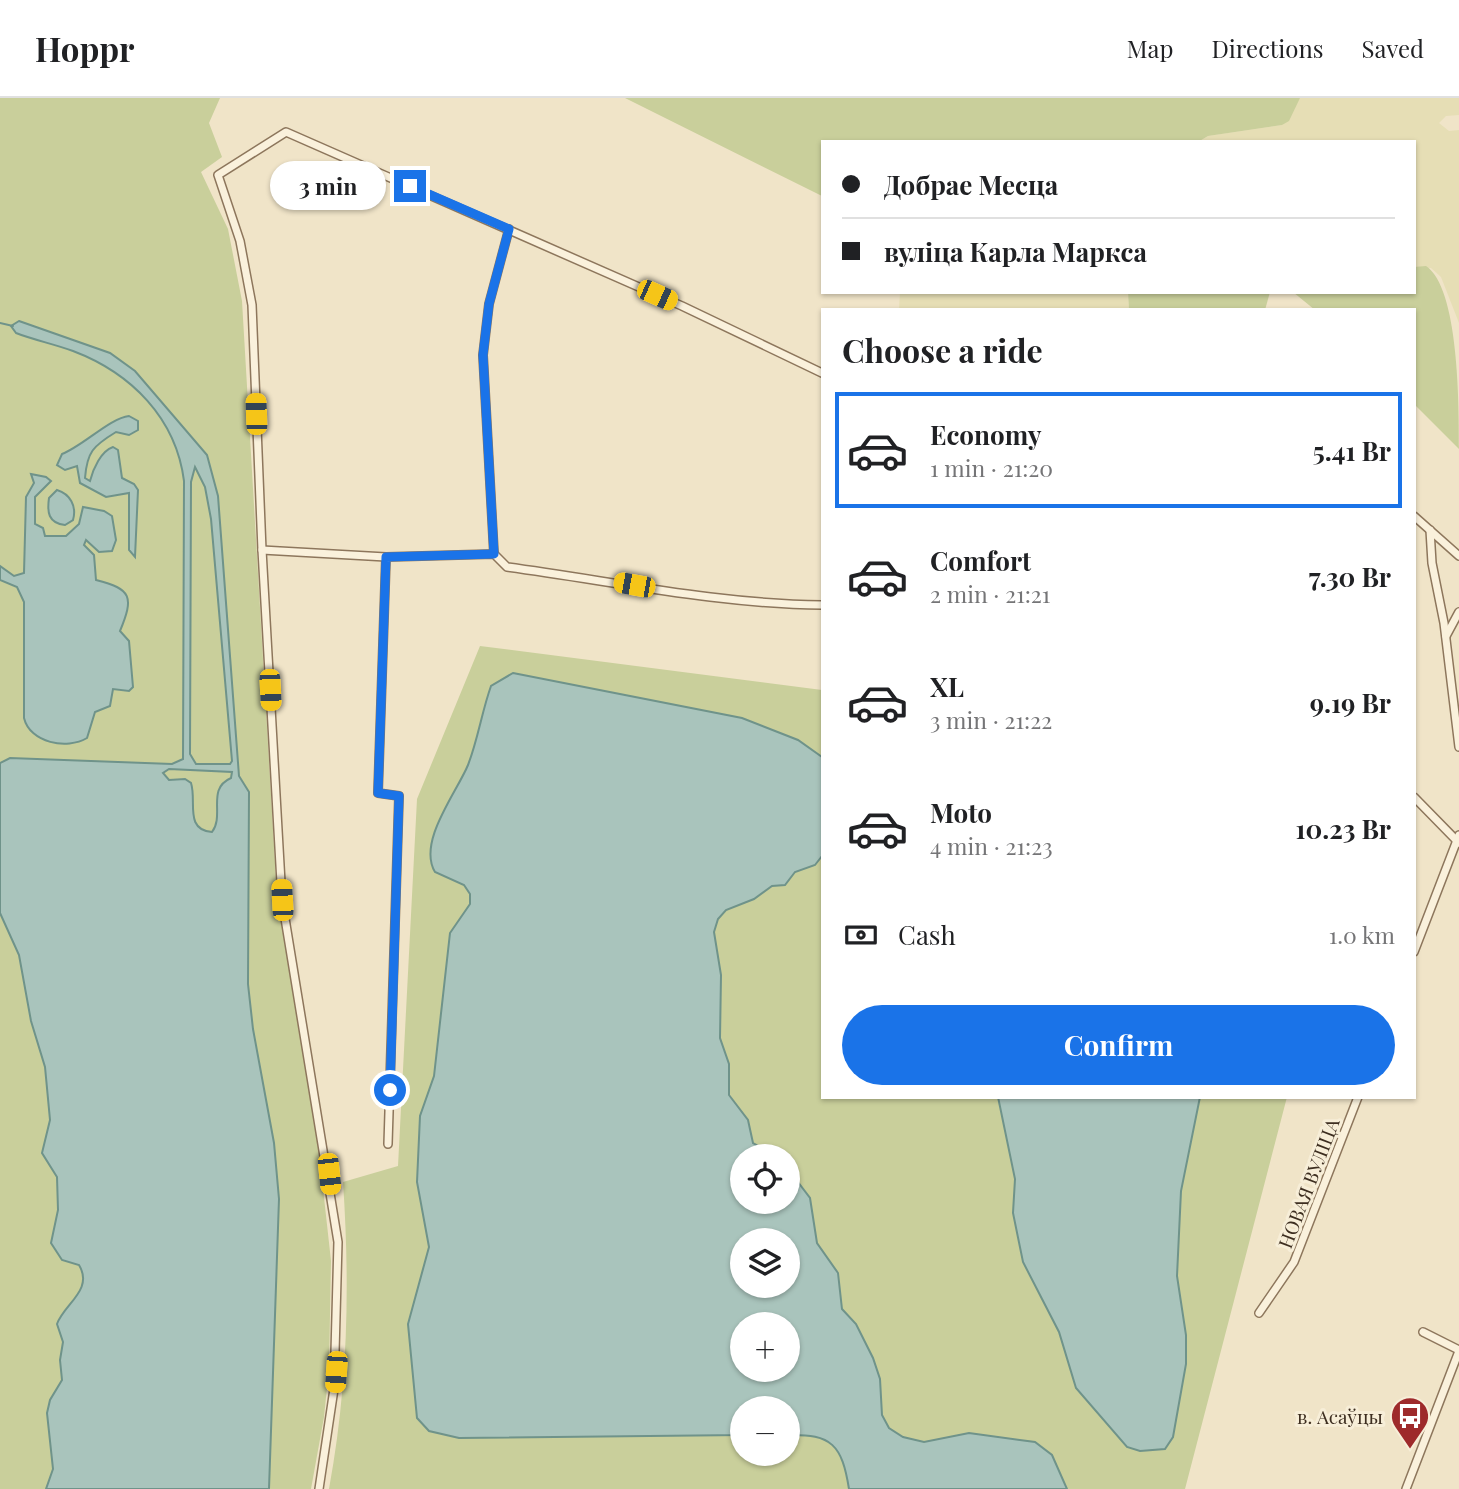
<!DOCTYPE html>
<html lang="en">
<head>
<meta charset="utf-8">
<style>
  body { margin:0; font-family:"Playfair Display",serif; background:#f6f6f6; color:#202124; height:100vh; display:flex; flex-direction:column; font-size:26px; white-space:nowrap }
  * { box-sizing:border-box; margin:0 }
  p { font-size:23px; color:#757577 }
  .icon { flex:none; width:38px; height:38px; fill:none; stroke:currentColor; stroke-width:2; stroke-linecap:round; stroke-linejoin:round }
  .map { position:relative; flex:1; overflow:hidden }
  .sheet { position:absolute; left:821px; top:210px; width:595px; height:791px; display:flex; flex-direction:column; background:#fff; border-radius:0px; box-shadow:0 2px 5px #0004 }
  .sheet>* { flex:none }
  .hud { position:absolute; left:821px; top:42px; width:595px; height:154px; border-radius:0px; box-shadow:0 2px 5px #0004; display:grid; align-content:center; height:154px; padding:0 21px; background:#fff }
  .controls { position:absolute; left:730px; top:1046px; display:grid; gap:14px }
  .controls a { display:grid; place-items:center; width:70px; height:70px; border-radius:50%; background:#fff; box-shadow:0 2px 5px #0004; font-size:35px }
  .end { position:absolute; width:32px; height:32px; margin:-16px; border:9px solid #1a73e8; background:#fff; box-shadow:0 0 0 4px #fff }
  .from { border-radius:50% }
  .bubble { position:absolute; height:49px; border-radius:24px; background:#fff; box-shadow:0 2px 5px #0004; font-size:23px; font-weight:700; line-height:49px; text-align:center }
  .car { position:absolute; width:21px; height:42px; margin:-21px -10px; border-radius:9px; box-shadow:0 0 5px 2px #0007; background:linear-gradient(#f5c518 24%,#345 0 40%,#f5c518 0 76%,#345 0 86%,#f5c518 0) }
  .hud b { display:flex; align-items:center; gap:24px; height:66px; font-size:26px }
  .hud b+b { border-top:2px solid #e0e0e0 }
  .hud i { width:18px; height:18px; background:#202124 }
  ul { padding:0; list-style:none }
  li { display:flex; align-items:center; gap:21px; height:116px; margin:0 14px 10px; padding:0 7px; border:4px solid transparent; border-radius:0px }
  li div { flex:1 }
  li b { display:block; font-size:26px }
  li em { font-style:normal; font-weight:700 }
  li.current { border-color:#1a73e8 }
  li>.icon { width:63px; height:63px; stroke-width:1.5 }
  h2 { padding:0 21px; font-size:32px; line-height:84px }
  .pay { display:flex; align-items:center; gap:18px; height:77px; padding:0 21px; font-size:26px }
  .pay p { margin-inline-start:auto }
  .cta { display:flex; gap:14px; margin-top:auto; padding:14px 21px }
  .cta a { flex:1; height:80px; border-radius:42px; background:#1a73e8; color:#fff; font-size:28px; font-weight:700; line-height:80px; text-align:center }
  header { display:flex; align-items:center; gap:42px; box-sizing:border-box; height:98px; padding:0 35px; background:#fff; border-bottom:2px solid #e0e0e0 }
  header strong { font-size:33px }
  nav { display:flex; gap:38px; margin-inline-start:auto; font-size:24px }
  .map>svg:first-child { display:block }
  .farmland { fill:#e6deb5 }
  .green { fill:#c9cf9b; fill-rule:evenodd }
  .water { fill:#a9c4bc; stroke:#6f938a; stroke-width:2; fill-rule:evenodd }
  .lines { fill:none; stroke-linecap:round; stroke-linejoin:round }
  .stream { stroke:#6f938a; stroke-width:2 }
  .minor-casing { stroke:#8d765c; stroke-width:10 }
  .minor { stroke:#faf1dc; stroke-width:7 }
  .route { stroke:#1a73e8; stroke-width:9 }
  .labels { text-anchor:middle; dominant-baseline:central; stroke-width:6; stroke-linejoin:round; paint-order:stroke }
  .street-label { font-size:19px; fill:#3d2e20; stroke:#f7eed8 }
  .poi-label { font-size:19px; fill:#3d2e20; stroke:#f7eed8; text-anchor:end }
</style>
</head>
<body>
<header>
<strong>Hoppr</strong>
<nav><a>Map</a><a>Directions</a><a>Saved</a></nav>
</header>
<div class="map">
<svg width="1459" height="1391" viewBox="0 0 1459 1391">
  <rect width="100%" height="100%" fill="#f0e4c8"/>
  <!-- farmland -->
  <g class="farmland">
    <path d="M 1300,0 L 1459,0 L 1459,17 L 1446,18 L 1439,25 L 1449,33 L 1459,32 L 1459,225 L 1441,179 L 1431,170 L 1414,169 L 1414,44 L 1198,44 L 1208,38 L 1282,27 Z"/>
    <path d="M 900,194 L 1128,194 L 1129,212 L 899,212 Z"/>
  </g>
  <!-- green -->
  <g class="green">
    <path d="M 0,0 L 220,0 L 209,25 L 222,59 L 201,74 L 228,131 L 242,203 L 277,799 L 319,1054 L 331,1163 L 329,1270 L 324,1319 L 311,1391 L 0,1391 Z"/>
    <path d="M 625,0 L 1300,0 L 1289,23 L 1282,27 L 1208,38 L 1198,44 L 822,44 L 822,98 Z"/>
    <path d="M 1426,168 C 1459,190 1459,306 1459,351 L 1414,306 L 1414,212 L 1315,212 L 1293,194 L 1414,194 L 1414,169 Z"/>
    <path d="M 1128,194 L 1270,194 L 1265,212 L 1129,212 Z"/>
    <path d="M 480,548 L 822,592 L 822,999 L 1287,999 L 1185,1391 L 329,1391 C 348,1289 350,1188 343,1084 L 398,1068 L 417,701 ZM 742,1059 L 788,1059 L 788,1104 L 742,1104 ZM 742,1143 L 788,1143 L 788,1188 L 742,1188 ZM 742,1227 L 788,1227 L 788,1272 L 742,1272 ZM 742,1311 L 788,1311 L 788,1356 L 742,1356 Z"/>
  </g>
  <!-- water -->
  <g class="water">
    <path d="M 19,223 L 110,255 L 135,273 L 207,357 L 218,398 L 239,678 L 249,694 L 248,886 L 253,931 L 274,1045 L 279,1101 L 269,1391 L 46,1391 L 53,1371 L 47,1315 L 50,1302 L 62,1282 L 60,1262 L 63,1244 L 57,1226 C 64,1206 94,1192 79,1167 L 62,1162 L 51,1145 L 58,1112 L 57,1079 L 42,1055 L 50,1022 L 45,969 L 31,923 L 19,857 L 0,815 L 0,665 L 10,660 L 172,666 L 183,661 L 184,383 C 176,320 131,275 73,253 C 54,246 34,242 16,235 L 11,228 ZM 195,369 L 205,389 L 211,421 L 232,663 L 230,666 L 196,666 L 190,656 L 191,384 ZM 169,671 L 232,674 L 231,680 C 206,691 225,717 212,734 C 184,732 197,703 191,685 L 185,681 L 169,682 L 163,675 Z"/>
    <path d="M 129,318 L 138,323 L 138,332 L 129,337 L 116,334 C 93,348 87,354 85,380 L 90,383 C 93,371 101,353 113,349 L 118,352 L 122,380 L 134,386 L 138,392 L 135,459 L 129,452 L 129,395 L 106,399 L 80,385 L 77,368 L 65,372 L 57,367 L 62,356 C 83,348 110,320 129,318 Z"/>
    <path d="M 31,376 L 46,379 L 51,383 L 35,399 L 35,426 L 43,430 L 45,438 L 66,438 L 79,426 L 83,409 L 104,413 L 112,418 L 116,442 L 112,453 L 99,454 L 86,442 L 84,447 L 94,457 L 96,482 C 132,491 134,499 120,533 L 129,543 L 133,589 L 129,593 L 113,591 L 110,608 L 95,614 L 87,640 C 67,652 30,645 24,620 L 24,504 L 17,489 L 0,482 L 0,468 L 14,478 L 24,475 L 26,399 L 34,385 Z"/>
    <path d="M 57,392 C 70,396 77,408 73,422 L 65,427 C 48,425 47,414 49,400 Z"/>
    <path d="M 513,575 L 742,620 L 798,642 L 822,659 L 822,758 L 815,767 L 795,774 L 785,787 L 772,788 L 754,801 L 726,812 L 718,821 L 714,834 L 721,877 L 720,940 L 729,966 L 729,997 L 748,1022 L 753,1045 L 778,1059 L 742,1059 L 742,1104 L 788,1104 L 788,1071 L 810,1100 L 817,1145 L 838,1175 L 842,1211 L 856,1226 L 873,1260 L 880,1281 L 882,1317 L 889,1330 L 903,1339 L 924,1344 L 969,1335 L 1035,1344 L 1052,1357 L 1067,1391 L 849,1391 C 842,1347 832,1336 788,1337 L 788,1311 L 742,1311 L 742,1337 L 459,1340 L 429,1333 L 417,1320 L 408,1226 L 429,1149 L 417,1084 L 420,1018 L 434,978 L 450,835 L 470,806 L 470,796 L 464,787 L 435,774 C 417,744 457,694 468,667 C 478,641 482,613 491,588 ZM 742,1143 L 788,1143 L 788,1188 L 742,1188 ZM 742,1227 L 788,1227 L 788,1272 L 742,1272 Z"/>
    <path d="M 998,999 L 1200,999 L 1181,1093 L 1177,1178 L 1186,1237 L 1186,1266 L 1173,1339 L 1165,1351 L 1140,1353 L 1127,1349 L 1076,1290 L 1059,1234 L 1023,1164 L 1013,1115 L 1015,1081 Z"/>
  </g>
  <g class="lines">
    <!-- stream -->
    <path class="stream" d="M 0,225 L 13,228"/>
    <!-- minor casing -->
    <g class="minor-casing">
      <g id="minor">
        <path d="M 1414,418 L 1459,458"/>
        <path d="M 1430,432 L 1432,465 L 1444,525 L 1459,649"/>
        <path d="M 262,452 L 386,459"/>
        <path d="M 494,456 L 483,257 L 489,206 L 509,131"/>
        <path d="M 1446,538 L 1459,514"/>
        <path d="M 1414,699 L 1459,745"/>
        <path d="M 1414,854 L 1459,737"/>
        <path d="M 388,1046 L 399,698 L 378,695 L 386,459 L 494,456 L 507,469 C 612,483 717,506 822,507"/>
        <path d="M 1259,1215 L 1294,1164 L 1358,999"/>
        <path d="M 1423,1234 L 1459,1252"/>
        <path d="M 319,1391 L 334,1291 L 338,1144 L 282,802 L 262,452 L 252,207 L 240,143 L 218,77 L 286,34 L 682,208 L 822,275"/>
        <path d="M 1406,1391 L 1459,1253"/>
      </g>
    </g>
    <!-- minor -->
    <use href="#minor" class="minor"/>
  </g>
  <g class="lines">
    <!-- route -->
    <path class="route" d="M 390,992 L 399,698 L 378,695 L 386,459 L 494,456 L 483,257 L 489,206 L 509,131 L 410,88"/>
  </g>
  <!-- icons -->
  <defs>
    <g id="bus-pin" transform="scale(2.0125)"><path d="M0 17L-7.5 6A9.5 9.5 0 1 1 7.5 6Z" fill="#9e2a2b" stroke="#f7eed8"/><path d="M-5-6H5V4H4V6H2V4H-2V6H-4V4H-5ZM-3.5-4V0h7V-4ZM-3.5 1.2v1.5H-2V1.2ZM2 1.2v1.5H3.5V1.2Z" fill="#fff"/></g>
  </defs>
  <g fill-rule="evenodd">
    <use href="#bus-pin" x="1410" y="1318"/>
  </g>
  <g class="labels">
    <!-- street labels -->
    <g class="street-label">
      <text transform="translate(1308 1085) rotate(-69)">НОВАЯ ВУЛІЦА</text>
    </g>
    <!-- poi labels -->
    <g class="poi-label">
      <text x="1383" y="1318">в. Асаўцы</text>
    </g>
  </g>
</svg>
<div class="controls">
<a><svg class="icon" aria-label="locate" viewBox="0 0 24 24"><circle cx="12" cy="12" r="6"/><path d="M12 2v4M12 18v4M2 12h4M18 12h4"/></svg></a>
<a><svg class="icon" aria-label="layers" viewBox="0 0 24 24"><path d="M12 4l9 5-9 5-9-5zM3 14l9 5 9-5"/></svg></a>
<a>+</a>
<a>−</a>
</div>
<i class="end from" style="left:390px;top:992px"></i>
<i class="end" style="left:410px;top:88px"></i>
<div class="bubble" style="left:270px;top:63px;width:116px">3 min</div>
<i class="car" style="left:657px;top:197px;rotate:114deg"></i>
<i class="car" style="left:256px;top:316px;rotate:358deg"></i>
<i class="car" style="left:634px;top:487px;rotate:280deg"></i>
<i class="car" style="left:270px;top:592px;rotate:177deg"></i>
<i class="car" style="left:282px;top:802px;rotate:357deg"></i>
<i class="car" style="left:329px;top:1076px;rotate:174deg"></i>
<i class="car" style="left:336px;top:1274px;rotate:184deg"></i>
<div class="hud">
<b><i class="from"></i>Добрае Месца</b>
<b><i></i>вуліца Карла Маркса</b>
</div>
<section class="sheet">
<h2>Choose a ride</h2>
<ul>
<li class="current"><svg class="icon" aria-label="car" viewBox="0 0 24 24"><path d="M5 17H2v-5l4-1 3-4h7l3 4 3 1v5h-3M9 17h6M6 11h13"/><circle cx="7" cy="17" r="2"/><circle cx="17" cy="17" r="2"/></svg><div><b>Economy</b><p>1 min · 21:20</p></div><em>5.41 Br</em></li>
<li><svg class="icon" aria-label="car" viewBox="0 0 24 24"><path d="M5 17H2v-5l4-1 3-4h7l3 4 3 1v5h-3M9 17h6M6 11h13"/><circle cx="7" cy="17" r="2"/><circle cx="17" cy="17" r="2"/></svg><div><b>Comfort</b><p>2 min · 21:21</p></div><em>7.30 Br</em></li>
<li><svg class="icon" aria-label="car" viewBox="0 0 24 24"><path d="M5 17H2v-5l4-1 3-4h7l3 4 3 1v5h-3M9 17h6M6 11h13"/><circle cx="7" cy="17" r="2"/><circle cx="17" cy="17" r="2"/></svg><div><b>XL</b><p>3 min · 21:22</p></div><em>9.19 Br</em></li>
<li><svg class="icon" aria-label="car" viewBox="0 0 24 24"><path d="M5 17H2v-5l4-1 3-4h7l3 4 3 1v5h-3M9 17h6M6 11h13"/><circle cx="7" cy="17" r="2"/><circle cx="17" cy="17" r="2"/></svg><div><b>Moto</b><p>4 min · 21:23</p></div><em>10.23 Br</em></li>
</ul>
<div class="pay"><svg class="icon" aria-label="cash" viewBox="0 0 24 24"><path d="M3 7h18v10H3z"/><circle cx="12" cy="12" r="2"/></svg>Cash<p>1.0 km</p></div>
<div class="cta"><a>Confirm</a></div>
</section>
</div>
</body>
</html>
